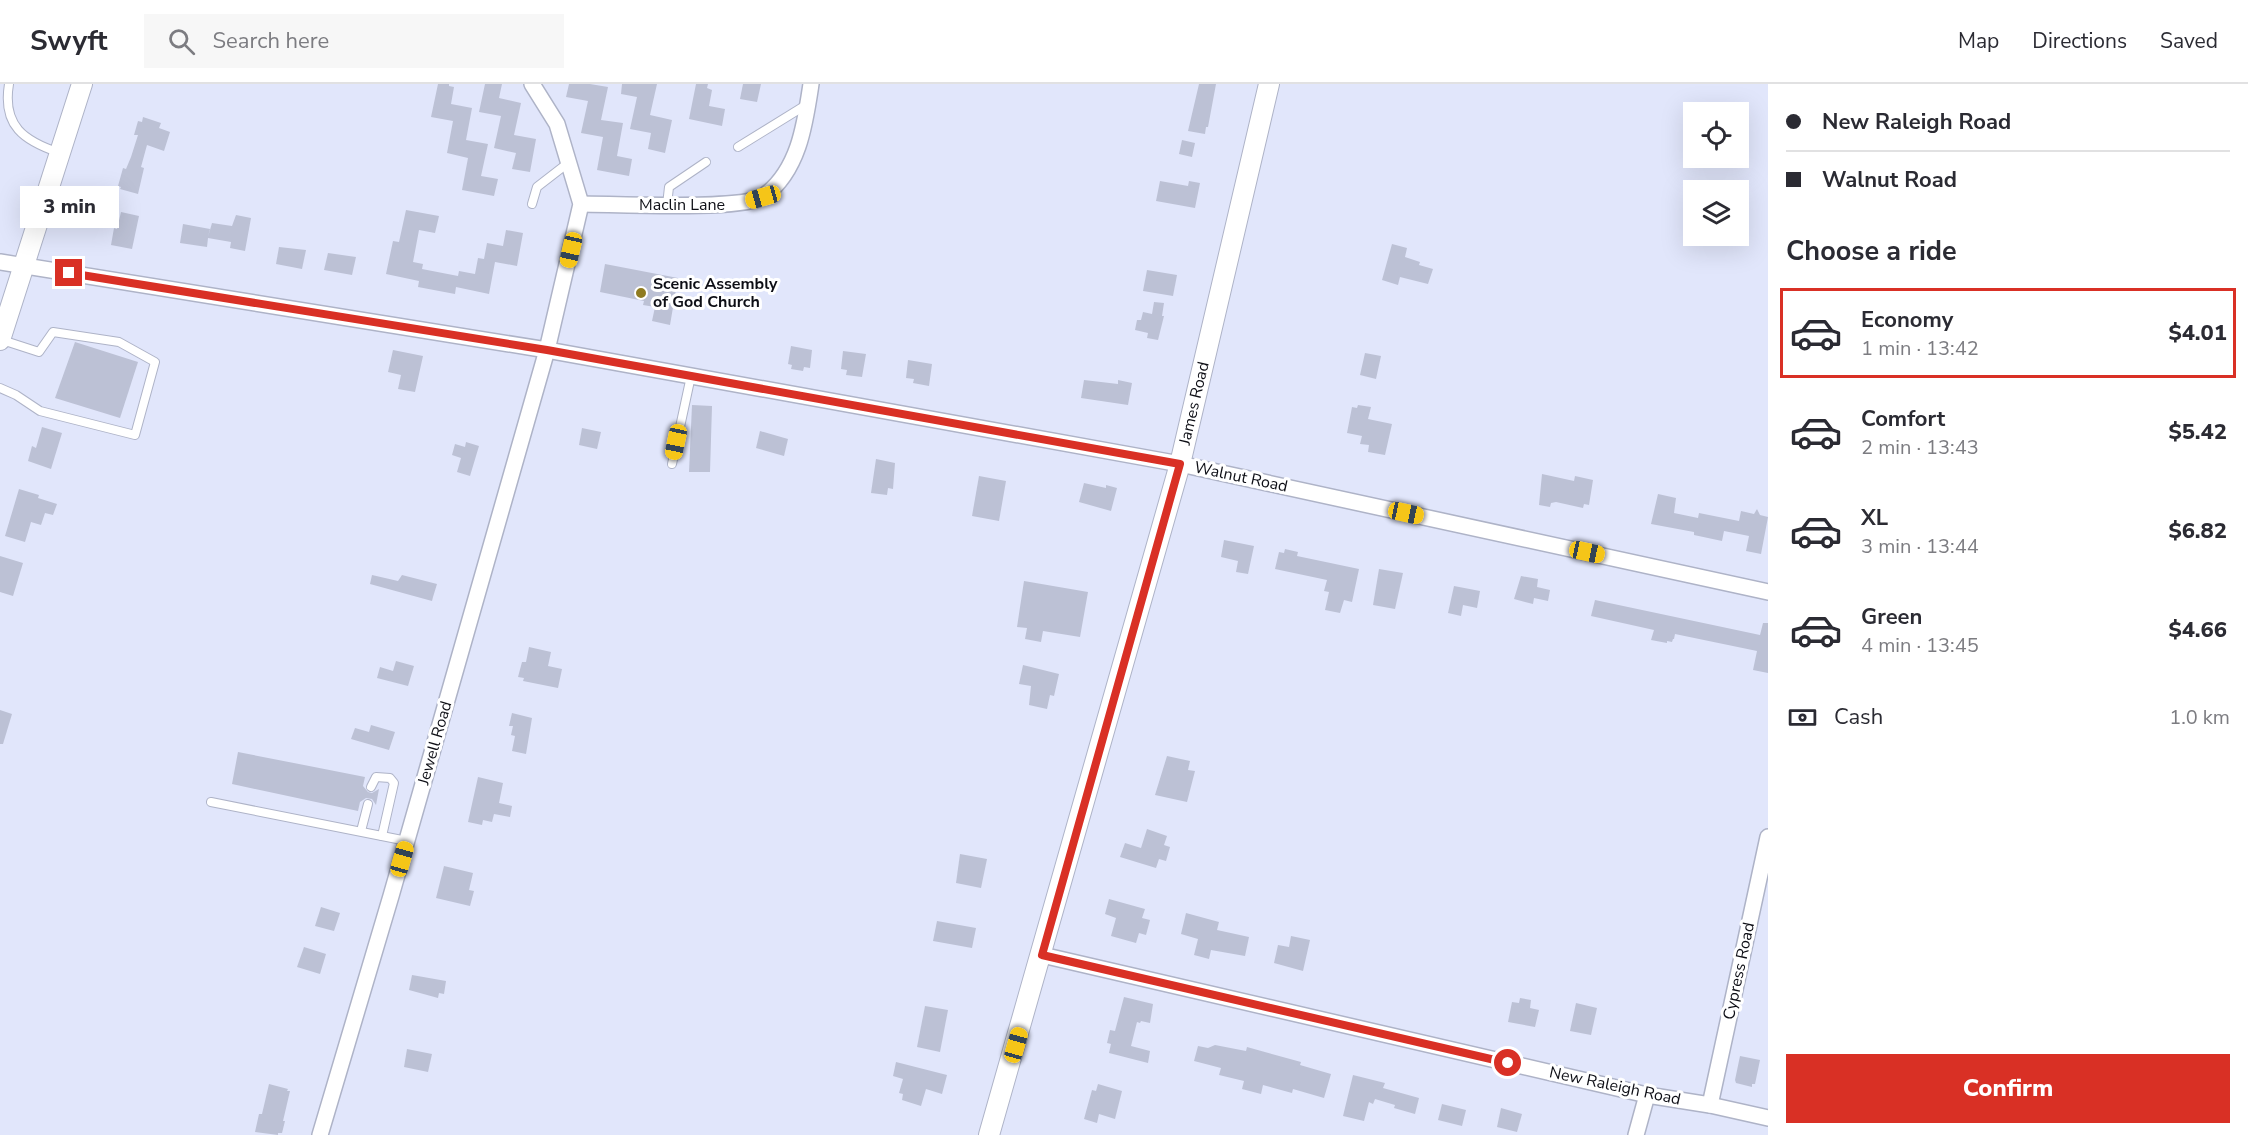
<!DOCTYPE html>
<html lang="en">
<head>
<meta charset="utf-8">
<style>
  body { margin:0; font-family:"Nunito Sans",sans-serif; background:#f7f7f7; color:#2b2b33; height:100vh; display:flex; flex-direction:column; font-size:22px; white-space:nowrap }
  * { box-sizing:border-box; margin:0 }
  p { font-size:20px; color:#7c7c81 }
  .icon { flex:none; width:33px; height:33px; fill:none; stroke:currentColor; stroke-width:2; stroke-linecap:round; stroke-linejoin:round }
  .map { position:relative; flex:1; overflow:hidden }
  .details { display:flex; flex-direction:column; background:#fff; width:480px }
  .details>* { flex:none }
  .guide { display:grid; align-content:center; height:132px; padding:0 18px; background:#fff }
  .tools { position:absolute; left:1683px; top:18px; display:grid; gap:12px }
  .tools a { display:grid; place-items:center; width:66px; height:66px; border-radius:0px; background:#fff; box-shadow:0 6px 24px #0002; font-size:30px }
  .end { position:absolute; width:27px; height:27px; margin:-14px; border:8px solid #d93025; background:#fff; box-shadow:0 0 0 3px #fff }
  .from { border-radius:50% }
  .bubble { position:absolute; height:42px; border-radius:0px; background:#fff; box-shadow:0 6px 24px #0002; font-size:20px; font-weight:800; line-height:42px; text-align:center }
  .car { position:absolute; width:18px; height:36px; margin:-18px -9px; border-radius:8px; box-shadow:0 0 4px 2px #0007; background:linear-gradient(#f5c518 24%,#345 0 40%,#f5c518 0 76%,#345 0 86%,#f5c518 0) }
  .guide b { display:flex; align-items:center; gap:21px; height:57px; font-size:22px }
  .guide b+b { border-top:2px solid #e1e1e2 }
  .guide i { width:15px; height:15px; background:#2b2b33 }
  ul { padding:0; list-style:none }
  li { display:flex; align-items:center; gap:18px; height:90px; margin:0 12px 9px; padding:0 6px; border:3px solid transparent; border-radius:0px }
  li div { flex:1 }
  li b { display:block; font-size:22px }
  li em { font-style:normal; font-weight:800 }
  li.current { border-color:#d93025 }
  li>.icon { width:54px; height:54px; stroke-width:1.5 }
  h2 { padding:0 18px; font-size:27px; line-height:72px }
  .pay { display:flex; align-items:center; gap:15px; height:66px; padding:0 18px; font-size:22px }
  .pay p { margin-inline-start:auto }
  .button { display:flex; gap:12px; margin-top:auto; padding:12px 18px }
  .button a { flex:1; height:69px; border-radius:0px; background:#d93025; color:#fff; font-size:24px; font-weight:800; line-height:69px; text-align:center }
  header { display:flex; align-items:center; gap:36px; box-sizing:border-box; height:84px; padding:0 30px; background:#fff; border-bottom:2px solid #e1e1e2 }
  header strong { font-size:28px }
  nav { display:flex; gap:33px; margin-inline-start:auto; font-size:21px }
  .search { width:420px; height:54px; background:#f7f7f7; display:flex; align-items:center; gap:15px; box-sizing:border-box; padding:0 21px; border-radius:0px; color:#7c7c81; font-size:22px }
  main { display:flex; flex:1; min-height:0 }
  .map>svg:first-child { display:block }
  .building { fill:#bcc1d5 }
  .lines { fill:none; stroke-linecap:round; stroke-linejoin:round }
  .lane-casing { stroke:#aeb3c7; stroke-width:10 }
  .street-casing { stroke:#aeb3c7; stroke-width:18 }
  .secondary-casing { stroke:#aeb3c7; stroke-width:22 }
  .lane { stroke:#fff; stroke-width:8 }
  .street { stroke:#fff; stroke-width:15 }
  .secondary { stroke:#fff; stroke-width:20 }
  .route { stroke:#d93025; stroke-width:8 }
  .poi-dot { fill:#8f7b21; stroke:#fff; stroke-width:2 }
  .labels { text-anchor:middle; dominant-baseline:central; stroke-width:6; stroke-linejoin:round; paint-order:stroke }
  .street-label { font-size:16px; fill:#0d0e15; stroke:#fff }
  .poi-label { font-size:16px; font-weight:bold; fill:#0d0e15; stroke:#fff; text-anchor:start }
</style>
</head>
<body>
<header>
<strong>Swyft</strong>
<div class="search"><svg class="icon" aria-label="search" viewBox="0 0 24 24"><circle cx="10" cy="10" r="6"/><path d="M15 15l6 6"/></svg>Search here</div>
<nav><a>Map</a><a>Directions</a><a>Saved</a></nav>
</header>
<main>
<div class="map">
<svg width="1768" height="1051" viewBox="0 0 1768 1051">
  <rect width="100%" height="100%" fill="#e1e6fb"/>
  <!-- building -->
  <g class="building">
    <path d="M 438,0 L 449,0 L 449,2 L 454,3 L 451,20 L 472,24 L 466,56 L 488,60 L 481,92 L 498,95 L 494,112 L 462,106 L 468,74 L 447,69 L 453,37 L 431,33 Z"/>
    <path d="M 485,0 L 502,0 L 499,14 L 521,19 L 514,51 L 536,55 L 530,88 L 512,85 L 516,69 L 494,64 L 501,32 L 479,28 Z"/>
    <path d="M 569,0 L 590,0 L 608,3 L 601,36 L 623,39 L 617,72 L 632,75 L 629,92 L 597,86 L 603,53 L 581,49 L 588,17 L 566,13 Z"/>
    <path d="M 622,0 L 657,0 L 650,31 L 672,36 L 665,69 L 648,65 L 651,49 L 630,45 L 637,13 L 621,10 Z"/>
    <path d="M 696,0 L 708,0 L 707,4 L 712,6 L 709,22 L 725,25 L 722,42 L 689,35 Z"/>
    <path d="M 743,0 L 761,0 L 757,18 L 740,15 Z"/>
    <path d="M 1199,0 L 1216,0 L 1208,43 L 1206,43 L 1205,50 L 1188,47 Z"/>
    <path d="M 143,33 L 161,39 L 159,44 L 170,48 L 164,67 L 147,61 L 141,83 L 144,84 L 138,110 L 120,105 L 121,103 L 118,102 L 123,84 L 126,85 L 131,73 L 138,51 L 134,51 L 138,37 L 142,38 Z"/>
    <path d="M 1182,56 L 1195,59 L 1192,73 L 1179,70 Z"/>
    <path d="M 1160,97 L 1188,102 L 1189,97 L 1200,99 L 1195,124 L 1156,117 Z"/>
    <path d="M 406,126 L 439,132 L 435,149 L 419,146 L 413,178 L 423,180 L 422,185 L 458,192 L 459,187 L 475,190 L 478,174 L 484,175 L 487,159 L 503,162 L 506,146 L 523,149 L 517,182 L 495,178 L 489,210 L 456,203 L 455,210 L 418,203 L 419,197 L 386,190 L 393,157 L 399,158 Z"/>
    <path d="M 121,128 L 139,132 L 132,165 L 111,161 L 114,144 L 117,145 Z"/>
    <path d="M 236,131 L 251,134 L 245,167 L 230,164 L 231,158 L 208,154 L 207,163 L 180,159 L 183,140 L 210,145 L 208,153 L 212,139 L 232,142 Z"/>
    <path d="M 1392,160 L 1407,164 L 1405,173 L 1420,178 L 1419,181 L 1433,185 L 1428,200 L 1400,193 L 1398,201 L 1382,196 Z"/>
    <path d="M 279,163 L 306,166 L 302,185 L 276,180 Z"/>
    <path d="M 328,169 L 356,173 L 352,191 L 324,186 Z"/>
    <path d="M 605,180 L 678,194 L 670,241 L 652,237 L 655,223 L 643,221 L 644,217 L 600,208 Z"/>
    <path d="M 1147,186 L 1177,191 L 1173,212 L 1143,207 Z"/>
    <path d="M 1154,218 L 1164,219 L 1162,232 L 1164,232 L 1158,256 L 1147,254 L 1148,249 L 1135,246 L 1137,236 L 1141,236 L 1143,228 L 1152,230 Z"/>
    <path d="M 75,258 L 138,278 L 120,334 L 55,314 Z"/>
    <path d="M 791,262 L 812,266 L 810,284 L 804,283 L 803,287 L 791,285 L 792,281 L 788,280 Z"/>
    <path d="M 393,266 L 423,272 L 415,308 L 398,305 L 401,291 L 388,288 Z"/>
    <path d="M 843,267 L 866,270 L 862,293 L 846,291 L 847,286 L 841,285 Z"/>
    <path d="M 1365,269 L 1381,272 L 1376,295 L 1360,291 Z"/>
    <path d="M 908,276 L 932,280 L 929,302 L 913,299 L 914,295 L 906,294 Z"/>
    <path d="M 1084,296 L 1118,300 L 1118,296 L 1132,299 L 1128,321 L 1081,314 Z"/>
    <path d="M 692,321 L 712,322 L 710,388 L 689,388 Z"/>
    <path d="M 1358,321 L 1371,323 L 1368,335 L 1392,340 L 1385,371 L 1368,368 L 1369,361 L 1360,360 L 1362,352 L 1347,349 L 1352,323 L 1357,324 Z"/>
    <path d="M 42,343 L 62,349 L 51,385 L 28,377 L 32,362 L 36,364 Z"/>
    <path d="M 582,344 L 601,348 L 597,365 L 579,361 Z"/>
    <path d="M 760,347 L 788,355 L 784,372 L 756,364 Z"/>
    <path d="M 466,358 L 479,362 L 470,392 L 457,388 L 461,374 L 452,371 L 455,360 L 465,363 Z"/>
    <path d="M 876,375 L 895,379 L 893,405 L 888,404 L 887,411 L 871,409 Z"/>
    <path d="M 1542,390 L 1574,397 L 1575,392 L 1593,396 L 1589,421 L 1584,420 L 1583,424 L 1556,418 L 1551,419 L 1550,423 L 1539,421 Z"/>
    <path d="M 979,392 L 1006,397 L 999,437 L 972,432 Z"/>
    <path d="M 1084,399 L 1106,404 L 1106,401 L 1117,404 L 1111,427 L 1079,418 Z"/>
    <path d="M 19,405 L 39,411 L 38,414 L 57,420 L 53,431 L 45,429 L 41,441 L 31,438 L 25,458 L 5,452 Z"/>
    <path d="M 1658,410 L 1676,414 L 1674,429 L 1698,434 L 1699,429 L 1739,437 L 1741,427 L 1754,430 L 1757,425 L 1760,431 L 1768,433 L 1761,470 L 1746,467 L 1749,452 L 1724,447 L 1722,457 L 1694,451 L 1694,448 L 1651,440 Z"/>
    <path d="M 1224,456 L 1254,462 L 1248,490 L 1236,488 L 1238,477 L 1221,473 Z"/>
    <path d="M 1285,465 L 1298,468 L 1297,472 L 1359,485 L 1352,518 L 1344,516 L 1340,529 L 1325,526 L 1329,508 L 1324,507 L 1327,496 L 1275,485 L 1279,468 L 1284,469 Z"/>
    <path d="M 0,472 L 23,479 L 13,512 L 0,508 Z"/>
    <path d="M 1379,485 L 1403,489 L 1395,525 L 1373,521 Z"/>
    <path d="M 372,491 L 398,497 L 402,491 L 437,500 L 433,513 L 432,517 L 370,500 Z"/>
    <path d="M 1521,492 L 1538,495 L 1537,503 L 1550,506 L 1548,517 L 1534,514 L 1533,520 L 1514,515 Z"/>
    <path d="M 1024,497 L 1088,508 L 1080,553 L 1043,547 L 1041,558 L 1025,555 L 1027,544 L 1017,543 Z"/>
    <path d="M 1454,502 L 1480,507 L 1477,524 L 1463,521 L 1461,532 L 1448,529 Z"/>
    <path d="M 1595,516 L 1760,551 L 1763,539 L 1768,539 L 1768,589 L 1753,586 L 1757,567 L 1675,550 L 1674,555 L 1673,555 L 1672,558 L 1667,557 L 1667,559 L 1651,556 L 1654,546 L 1591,532 Z"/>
    <path d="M 529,563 L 551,568 L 548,582 L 562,585 L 558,604 L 523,597 L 524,594 L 518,593 L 522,578 L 526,578 Z"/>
    <path d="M 396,577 L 414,582 L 408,602 L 377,594 L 380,583 L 393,587 Z"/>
    <path d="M 1023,581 L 1059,590 L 1054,612 L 1050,611 L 1047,625 L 1029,621 L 1031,602 L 1019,600 Z"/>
    <path d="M 0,626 L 12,630 L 3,660 L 0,660 Z"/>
    <path d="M 512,629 L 532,634 L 526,670 L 512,667 L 515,652 L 511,651 L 513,642 L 509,642 Z"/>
    <path d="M 371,641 L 395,648 L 389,666 L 351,655 L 355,644 L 369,648 Z"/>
    <path d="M 238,668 L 365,693 L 363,702 L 368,708 L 372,709 L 379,705 L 376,721 L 372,715 L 366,714 L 360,718 L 358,727 L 232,700 Z"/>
    <path d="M 1167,672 L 1190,677 L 1188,686 L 1195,687 L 1187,718 L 1155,711 Z"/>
    <path d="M 478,693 L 503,699 L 499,719 L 512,722 L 510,733 L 494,730 L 492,738 L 483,736 L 482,741 L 468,738 Z"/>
    <path d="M 1147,745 L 1167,752 L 1164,761 L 1170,763 L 1166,777 L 1159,775 L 1156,784 L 1120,773 L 1125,759 L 1141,764 Z"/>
    <path d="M 960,770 L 987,775 L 981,804 L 956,799 Z"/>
    <path d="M 444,782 L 473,789 L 469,806 L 474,807 L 470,822 L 436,814 Z"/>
    <path d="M 1109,815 L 1145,825 L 1142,834 L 1150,836 L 1146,851 L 1139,849 L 1136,859 L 1111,852 L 1116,834 L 1105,830 Z"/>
    <path d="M 321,823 L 340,829 L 334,847 L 315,842 Z"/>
    <path d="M 1186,829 L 1219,838 L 1217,846 L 1249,853 L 1245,872 L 1211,866 L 1209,875 L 1194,871 L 1198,855 L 1181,850 Z"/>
    <path d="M 937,837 L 976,844 L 972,864 L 933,857 Z"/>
    <path d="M 1291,852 L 1310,856 L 1303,887 L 1274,879 L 1278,861 L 1289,863 Z"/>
    <path d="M 304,863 L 326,870 L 320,890 L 297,883 Z"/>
    <path d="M 412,891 L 446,897 L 444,910 L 439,909 L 438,914 L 409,906 Z"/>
    <path d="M 1124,913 L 1153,920 L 1150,939 L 1141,937 L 1140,939 L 1137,938 L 1131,962 L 1150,967 L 1148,979 L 1109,969 L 1111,960 L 1107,959 L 1110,946 L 1115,947 Z"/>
    <path d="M 1520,914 L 1531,916 L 1530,924 L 1539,926 L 1535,943 L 1508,938 L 1512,918 L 1519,919 Z"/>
    <path d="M 1576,919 L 1597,924 L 1591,951 L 1570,947 Z"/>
    <path d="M 925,922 L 948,926 L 940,968 L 917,963 Z"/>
    <path d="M 1215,961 L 1246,967 L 1247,963 L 1301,978 L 1300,981 L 1331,990 L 1324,1014 L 1293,1005 L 1292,1009 L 1263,1001 L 1261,1010 L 1242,1005 L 1244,997 L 1219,991 L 1221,984 L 1194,977 L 1198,962 L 1208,964 Z"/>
    <path d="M 407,965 L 432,970 L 428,988 L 404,983 Z"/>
    <path d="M 1740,972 L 1760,976 L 1755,1000 L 1752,1000 L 1752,1003 L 1736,999 L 1735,996 Z"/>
    <path d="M 896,978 L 947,991 L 942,1010 L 926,1005 L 921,1022 L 902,1016 L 903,1010 L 899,1009 L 903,995 L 893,992 Z"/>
    <path d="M 1353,991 L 1385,999 L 1383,1004 L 1419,1014 L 1415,1030 L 1394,1024 L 1395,1021 L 1375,1015 L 1373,1020 L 1369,1018 L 1364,1037 L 1343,1032 Z"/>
    <path d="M 269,1000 L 288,1005 L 287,1007 L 290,1007 L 283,1037 L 285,1037 L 282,1049 L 278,1049 L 278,1051 L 255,1048 L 259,1030 L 262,1030 Z"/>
    <path d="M 1098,1000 L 1122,1007 L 1115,1035 L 1099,1030 L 1097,1039 L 1084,1035 L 1092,1006 L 1096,1007 Z"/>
    <path d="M 1442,1020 L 1466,1026 L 1462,1042 L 1438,1036 Z"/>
    <path d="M 1501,1024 L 1522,1030 L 1517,1048 L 1497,1043 Z"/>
  </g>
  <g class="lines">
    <!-- lane casing -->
    <g class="lane-casing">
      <g id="lane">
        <path d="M 9,0 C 2,42 24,57 60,69"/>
        <path d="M 738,63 L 806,21"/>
        <path d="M 532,120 L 537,103 L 568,79"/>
        <path d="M 667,121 L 669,103 L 706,78"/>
        <path d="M 0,304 L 16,311 L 40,327 L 135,351 L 155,278 L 119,258 L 53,248 L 39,268 L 2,256"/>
        <path d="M 672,380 L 691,292"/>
        <path d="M 371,703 L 376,693 L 390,694 L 394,699 L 382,752"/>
        <path d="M 211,718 L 407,757"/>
        <path d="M 361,747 L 368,720"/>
      </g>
    </g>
    <!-- street casing -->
    <g class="street-casing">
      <g id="street">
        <path d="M 581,120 C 614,120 744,127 764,112 C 799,86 805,40 811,0"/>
        <path d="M 0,178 L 547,266 L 1180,380 L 1768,508"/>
        <path d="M 1042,871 L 1647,1011 L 1710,1021 L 1768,1034"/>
        <path d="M 1710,1021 L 1768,753"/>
        <path d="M 320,1051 L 391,812 L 547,266 L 581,120 L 557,40 L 532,0"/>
        <path d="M 1636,1051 L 1647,1011"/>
      </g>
    </g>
    <!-- secondary casing -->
    <g class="secondary-casing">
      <g id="secondary">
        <path d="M 0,256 L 82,0"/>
        <path id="s1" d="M 989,1051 L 1180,380 L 1269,0"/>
      </g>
    </g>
    <!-- lane -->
    <use href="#lane" class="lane"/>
    <!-- street -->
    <use href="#street" class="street"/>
    <!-- secondary -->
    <use href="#secondary" class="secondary"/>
  </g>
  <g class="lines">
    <!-- route -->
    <path class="route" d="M 69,189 L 547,266 L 1180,380 L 1042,871 L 1508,979"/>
  </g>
  <!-- markers -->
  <circle class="poi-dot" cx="641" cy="209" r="6"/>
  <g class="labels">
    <!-- street labels -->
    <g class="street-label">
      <text x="682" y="121">Maclin Lane</text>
      <text stroke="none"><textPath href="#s1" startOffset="760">James Road</textPath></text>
      <text transform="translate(1241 393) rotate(12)">Walnut Road</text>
      <text transform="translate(435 659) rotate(-74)">Jewell Road</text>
      <text transform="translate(1739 887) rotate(-78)">Cypress Road</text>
      <text transform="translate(1615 1002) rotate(12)">New Raleigh Road</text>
    </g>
    <!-- poi labels -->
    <g class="poi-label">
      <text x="653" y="200">Scenic Assembly<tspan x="653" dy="18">of God Church</tspan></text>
    </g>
  </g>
</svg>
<div class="tools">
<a><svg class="icon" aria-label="locate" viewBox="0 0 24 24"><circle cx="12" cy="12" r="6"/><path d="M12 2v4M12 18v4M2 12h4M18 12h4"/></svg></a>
<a><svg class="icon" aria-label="layers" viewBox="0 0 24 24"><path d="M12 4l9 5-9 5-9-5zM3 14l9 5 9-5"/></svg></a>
</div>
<i class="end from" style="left:1508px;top:979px"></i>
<i class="end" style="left:69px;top:189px"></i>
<div class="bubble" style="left:20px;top:102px;width:99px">3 min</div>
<i class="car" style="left:763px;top:113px;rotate:254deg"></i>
<i class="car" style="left:571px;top:166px;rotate:193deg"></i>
<i class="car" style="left:676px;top:358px;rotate:192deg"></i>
<i class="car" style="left:1406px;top:429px;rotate:102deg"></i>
<i class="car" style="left:1587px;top:468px;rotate:102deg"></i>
<i class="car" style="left:402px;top:775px;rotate:16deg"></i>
<i class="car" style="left:1016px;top:961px;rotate:16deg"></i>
</div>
<section class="details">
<div class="guide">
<b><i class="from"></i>New Raleigh Road</b>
<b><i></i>Walnut Road</b>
</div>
<h2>Choose a ride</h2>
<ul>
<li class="current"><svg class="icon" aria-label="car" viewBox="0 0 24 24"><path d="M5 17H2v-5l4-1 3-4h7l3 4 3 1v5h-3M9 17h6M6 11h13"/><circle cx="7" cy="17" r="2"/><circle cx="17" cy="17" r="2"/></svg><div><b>Economy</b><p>1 min · 13:42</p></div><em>$4.01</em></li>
<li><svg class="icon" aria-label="car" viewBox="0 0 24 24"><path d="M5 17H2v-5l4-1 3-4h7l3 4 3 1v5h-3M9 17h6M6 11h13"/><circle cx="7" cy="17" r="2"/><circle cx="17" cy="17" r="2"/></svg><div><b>Comfort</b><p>2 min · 13:43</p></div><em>$5.42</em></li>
<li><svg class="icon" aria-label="car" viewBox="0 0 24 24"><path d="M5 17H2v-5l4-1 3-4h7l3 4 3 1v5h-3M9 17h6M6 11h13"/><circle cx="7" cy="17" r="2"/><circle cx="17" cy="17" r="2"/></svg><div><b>XL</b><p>3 min · 13:44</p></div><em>$6.82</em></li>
<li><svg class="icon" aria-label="car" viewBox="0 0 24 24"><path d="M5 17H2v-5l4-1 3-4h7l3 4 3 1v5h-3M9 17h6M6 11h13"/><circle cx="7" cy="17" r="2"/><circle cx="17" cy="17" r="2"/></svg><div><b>Green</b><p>4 min · 13:45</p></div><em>$4.66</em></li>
</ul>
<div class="pay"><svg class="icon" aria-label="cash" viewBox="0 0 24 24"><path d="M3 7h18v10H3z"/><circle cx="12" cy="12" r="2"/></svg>Cash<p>1.0 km</p></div>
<div class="button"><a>Confirm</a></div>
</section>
</main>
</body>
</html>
